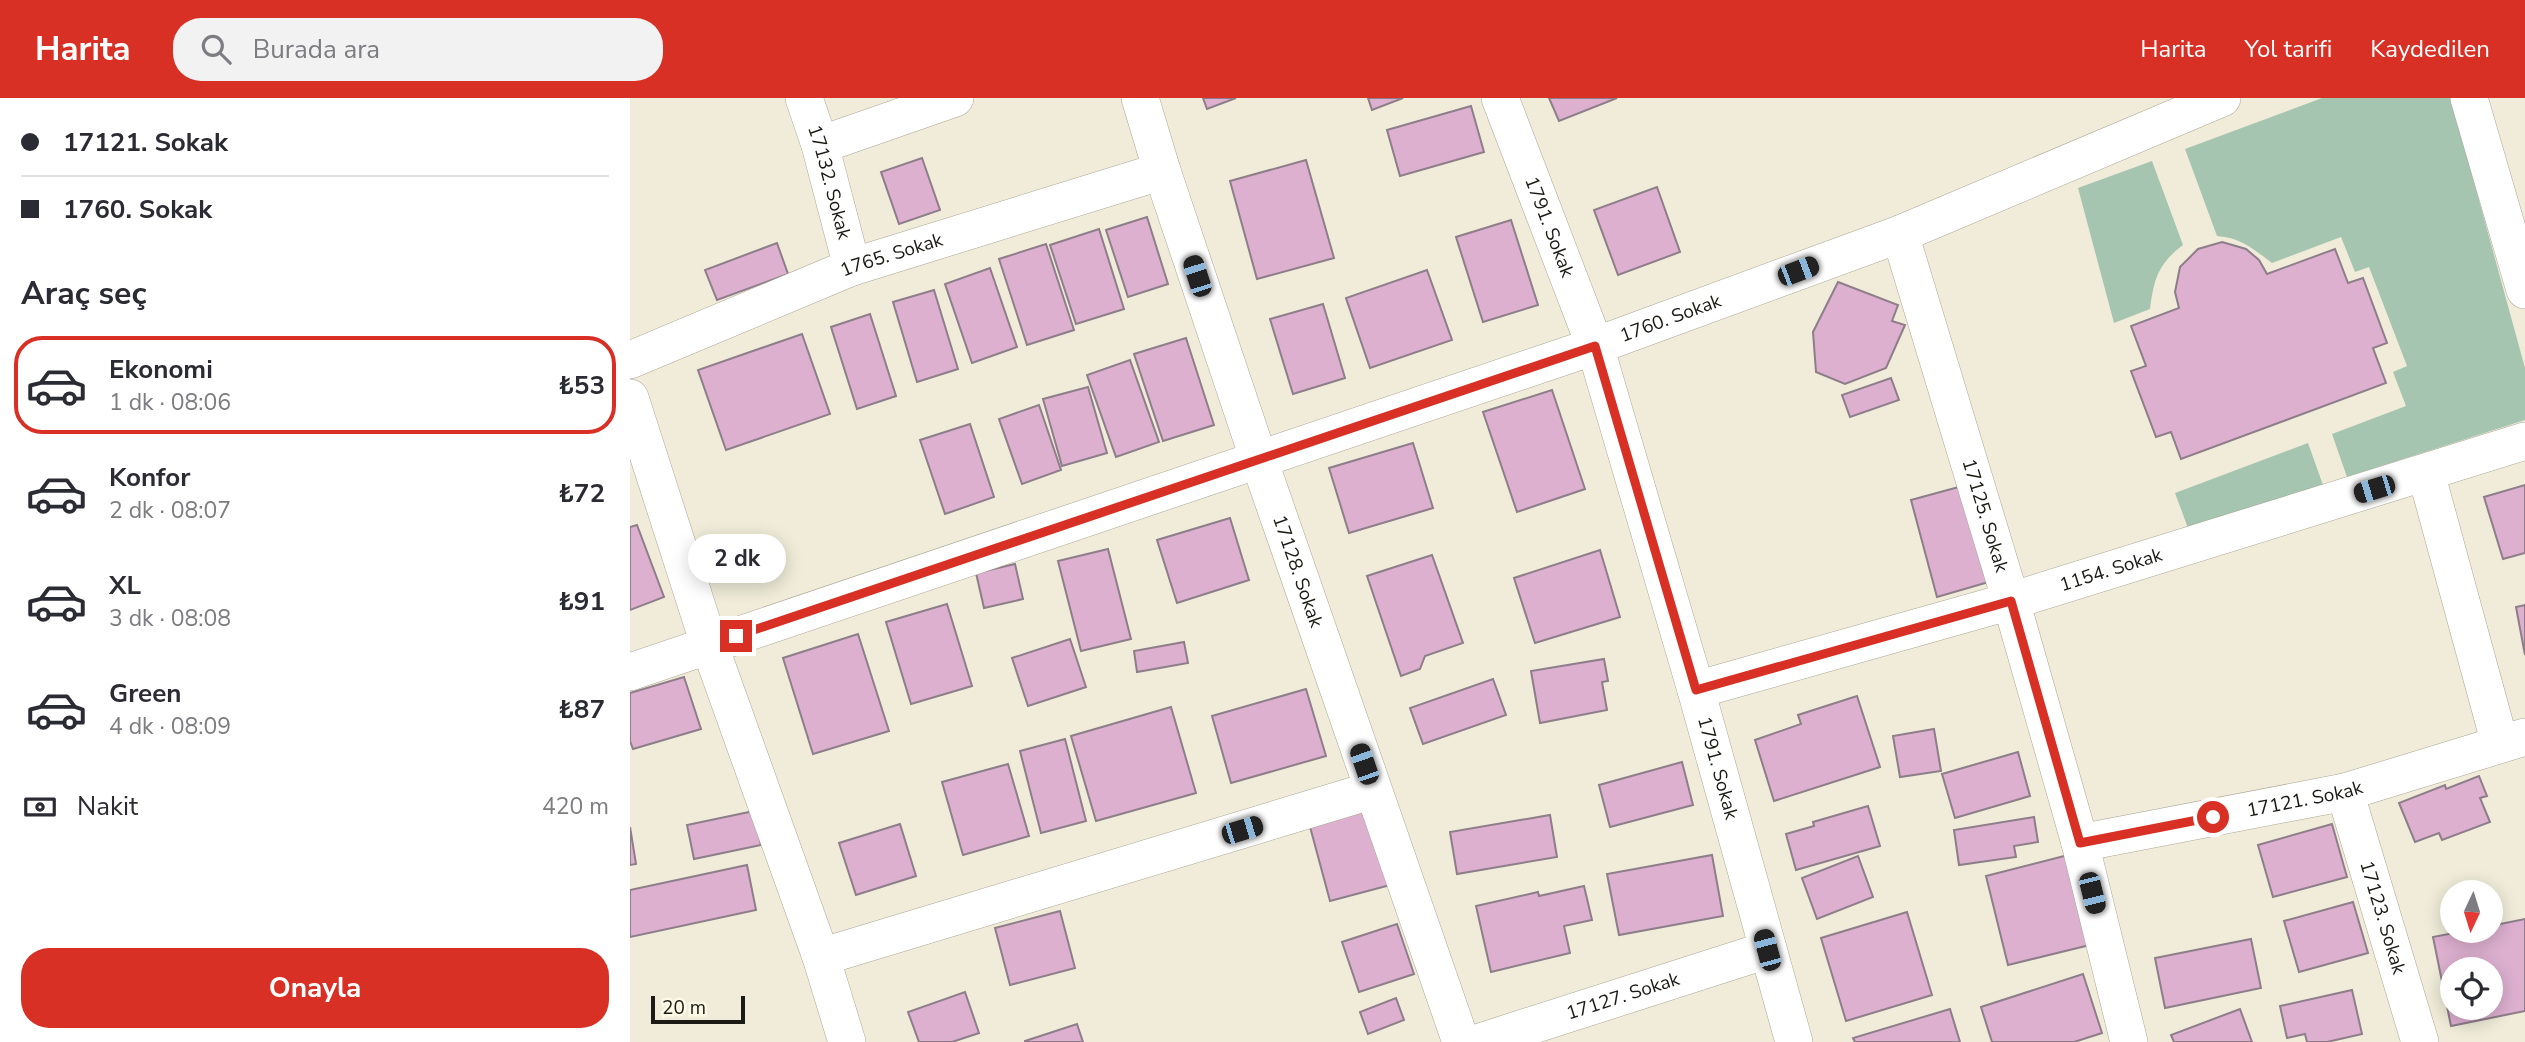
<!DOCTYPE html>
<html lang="tr">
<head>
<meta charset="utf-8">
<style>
  body { margin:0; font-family:"Nunito Sans",sans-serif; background:#f2f2f3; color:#2b2b33; height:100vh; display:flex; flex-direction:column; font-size:26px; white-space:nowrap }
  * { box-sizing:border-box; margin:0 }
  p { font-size:23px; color:#7c7c81 }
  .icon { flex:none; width:38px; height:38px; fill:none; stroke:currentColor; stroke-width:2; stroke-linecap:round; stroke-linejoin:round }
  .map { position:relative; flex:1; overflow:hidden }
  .panel { display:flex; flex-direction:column; background:#fff; width:630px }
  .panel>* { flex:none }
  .top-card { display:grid; align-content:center; height:154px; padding:0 21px; background:#fff }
  .needle { width:46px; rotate:184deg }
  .buttons { position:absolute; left:1810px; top:782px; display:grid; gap:14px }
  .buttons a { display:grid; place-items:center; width:63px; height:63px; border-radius:50%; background:#fff; box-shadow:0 4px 18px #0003; font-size:35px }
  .scale { position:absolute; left:21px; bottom:18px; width:94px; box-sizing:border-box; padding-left:7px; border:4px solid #1b1a14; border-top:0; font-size:19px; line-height:24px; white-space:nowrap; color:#1b1a14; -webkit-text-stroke:5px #fdf9e7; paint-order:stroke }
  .end { position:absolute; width:32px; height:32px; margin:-16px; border:9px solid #d93025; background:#fff; box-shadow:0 0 0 4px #fff }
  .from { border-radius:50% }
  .bubble { position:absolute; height:49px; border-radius:24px; background:#fff; box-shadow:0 4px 18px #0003; font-size:23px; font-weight:700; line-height:49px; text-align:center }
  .car { position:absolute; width:21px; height:42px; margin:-21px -10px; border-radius:9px; box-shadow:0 0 5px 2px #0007; background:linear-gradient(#222 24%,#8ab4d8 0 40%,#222 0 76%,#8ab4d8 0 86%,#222 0) }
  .top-card b { display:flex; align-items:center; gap:24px; height:66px; font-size:26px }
  .top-card b+b { border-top:2px solid #e1e1e2 }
  .top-card i { width:18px; height:18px; background:#2b2b33 }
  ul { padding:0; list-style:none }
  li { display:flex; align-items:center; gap:21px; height:98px; margin:0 14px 10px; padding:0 7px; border:4px solid transparent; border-radius:28px }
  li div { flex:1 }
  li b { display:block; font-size:26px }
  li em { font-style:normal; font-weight:700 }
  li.on { border-color:#d93025 }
  li>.icon { width:63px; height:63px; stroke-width:1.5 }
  h2 { padding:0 21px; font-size:32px; line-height:84px }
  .pay { display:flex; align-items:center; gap:18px; height:77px; padding:0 21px; font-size:26px }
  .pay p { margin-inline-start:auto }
  .button { display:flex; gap:14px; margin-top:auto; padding:14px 21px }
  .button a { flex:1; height:80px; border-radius:28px; background:#d93025; color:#fff; font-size:28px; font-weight:700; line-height:80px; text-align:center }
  header { display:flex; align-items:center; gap:42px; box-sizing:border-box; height:98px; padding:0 35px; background:#d93025; color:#fff }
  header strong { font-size:33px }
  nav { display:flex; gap:38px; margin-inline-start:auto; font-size:24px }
  .search { width:490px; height:63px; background:#f2f2f3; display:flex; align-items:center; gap:18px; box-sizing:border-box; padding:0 24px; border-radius:28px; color:#7c7c81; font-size:26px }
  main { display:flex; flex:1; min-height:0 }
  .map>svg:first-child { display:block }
  .green { fill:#a5c5b1 }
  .building { fill:#ddb0d0; stroke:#8d7e89; stroke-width:2; fill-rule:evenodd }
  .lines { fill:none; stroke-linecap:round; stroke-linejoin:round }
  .street-casing { stroke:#aba796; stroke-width:38 }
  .street { stroke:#fff; stroke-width:37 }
  .route { stroke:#d93025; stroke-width:9 }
  .labels { text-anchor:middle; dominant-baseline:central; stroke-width:5; stroke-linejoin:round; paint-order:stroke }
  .street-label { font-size:19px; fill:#1b1a14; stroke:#fdf9e7 }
</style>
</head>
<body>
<header>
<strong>Harita</strong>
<div class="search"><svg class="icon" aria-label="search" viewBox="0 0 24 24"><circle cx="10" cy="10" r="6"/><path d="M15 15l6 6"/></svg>Burada ara</div>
<nav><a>Harita</a><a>Yol tarifi</a><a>Kaydedilen</a></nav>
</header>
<main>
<section class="panel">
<div class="top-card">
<b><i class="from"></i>17121. Sokak</b>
<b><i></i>1760. Sokak</b>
</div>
<h2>Araç seç</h2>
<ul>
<li class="on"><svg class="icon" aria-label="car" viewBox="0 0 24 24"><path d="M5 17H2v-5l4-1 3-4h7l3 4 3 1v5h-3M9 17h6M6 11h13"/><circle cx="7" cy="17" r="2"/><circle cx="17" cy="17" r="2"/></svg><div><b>Ekonomi</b><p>1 dk · 08:06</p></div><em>₺53</em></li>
<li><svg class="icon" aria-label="car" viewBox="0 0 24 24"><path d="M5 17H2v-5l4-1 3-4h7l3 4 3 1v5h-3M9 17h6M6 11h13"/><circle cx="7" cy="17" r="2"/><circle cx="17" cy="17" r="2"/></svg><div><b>Konfor</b><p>2 dk · 08:07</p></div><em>₺72</em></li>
<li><svg class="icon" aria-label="car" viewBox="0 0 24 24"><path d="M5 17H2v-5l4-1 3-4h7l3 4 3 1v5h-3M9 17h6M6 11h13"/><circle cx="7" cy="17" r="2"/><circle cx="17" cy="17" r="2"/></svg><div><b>XL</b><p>3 dk · 08:08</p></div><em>₺91</em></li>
<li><svg class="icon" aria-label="car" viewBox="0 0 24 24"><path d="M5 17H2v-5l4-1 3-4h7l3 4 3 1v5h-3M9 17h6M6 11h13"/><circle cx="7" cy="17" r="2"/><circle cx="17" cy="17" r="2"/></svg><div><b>Green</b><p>4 dk · 08:09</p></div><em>₺87</em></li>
</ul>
<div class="pay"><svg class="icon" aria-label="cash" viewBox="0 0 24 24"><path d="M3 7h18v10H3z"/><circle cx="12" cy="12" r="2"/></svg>Nakit<p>420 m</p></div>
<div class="button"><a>Onayla</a></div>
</section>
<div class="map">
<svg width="1895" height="944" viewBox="0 0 1895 944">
  <rect width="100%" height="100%" fill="#f0ecd9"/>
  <!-- green -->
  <g class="green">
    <path d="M 1692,0 L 1821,0 L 1895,270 L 1895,322 L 1717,379 L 1702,336 L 1776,308 L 1763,274 L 1777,268 L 1739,169 L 1725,174 L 1711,139 L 1642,165 C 1623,151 1612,140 1587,138 L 1555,51 Z"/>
    <path d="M 1522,63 L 1553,147 C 1528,166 1524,181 1520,211 L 1484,225 L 1448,90 Z"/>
    <path d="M 1678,345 L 1693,387 L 1558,430 L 1545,395 Z"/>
  </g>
  <!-- building -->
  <g class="building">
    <path d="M 573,0 L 606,0 L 577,11 Z"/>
    <path d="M 738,0 L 773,0 L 742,12 Z"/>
    <path d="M 919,0 L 987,0 L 929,23 Z"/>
    <path d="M 841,8 L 854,54 L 770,78 L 757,32 Z"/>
    <path d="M 292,60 L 310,112 L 269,126 L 251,74 Z"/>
    <path d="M 676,62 L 704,160 L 627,181 L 600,83 Z"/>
    <path d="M 1027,89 L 1050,154 L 988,177 L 964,112 Z"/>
    <path d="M 517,119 L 538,186 L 498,199 L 476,132 Z"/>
    <path d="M 881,122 L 908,207 L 853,224 L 826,139 Z"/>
    <path d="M 469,131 L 494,211 L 446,226 L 420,147 Z"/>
    <path d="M 1592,144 L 1616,151 L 1629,162 L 1637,176 L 1705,151 L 1718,185 L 1733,180 L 1757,245 L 1743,250 L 1756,285 L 1551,361 L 1541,334 L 1526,339 L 1501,273 L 1516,268 L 1501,228 L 1549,210 L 1545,194 L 1550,169 L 1568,151 Z"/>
    <path d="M 147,145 L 158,176 L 87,202 L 75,172 Z"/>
    <path d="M 416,146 L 444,232 L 397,247 L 369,161 Z"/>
    <path d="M 360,170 L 387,249 L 342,265 L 315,186 Z"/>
    <path d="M 797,172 L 822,242 L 740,270 L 716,200 Z"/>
    <path d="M 1208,184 L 1268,207 L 1262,223 L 1275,227 L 1256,270 L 1215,286 L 1186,274 L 1183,234 Z"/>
    <path d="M 304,192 L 328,271 L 287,284 L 263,204 Z"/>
    <path d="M 693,206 L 715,280 L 663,296 L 640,221 Z"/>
    <path d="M 240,216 L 266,298 L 227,311 L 201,229 Z"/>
    <path d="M 172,236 L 200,316 L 96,352 L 68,272 Z"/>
    <path d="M 556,240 L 584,327 L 533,343 L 504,256 Z"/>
    <path d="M 500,262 L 529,344 L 486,359 L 457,277 Z"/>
    <path d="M 1261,280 L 1269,302 L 1220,319 L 1212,297 Z"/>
    <path d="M 458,289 L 477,355 L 432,368 L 413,301 Z"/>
    <path d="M 922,292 L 955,391 L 887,414 L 853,314 Z"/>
    <path d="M 409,307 L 431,372 L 392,386 L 369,321 Z"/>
    <path d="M 340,326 L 364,399 L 315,416 L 290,342 Z"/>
    <path d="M 783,345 L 803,410 L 719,435 L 699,370 Z"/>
    <path d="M 1336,387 L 1362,483 L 1307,499 L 1281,402 Z"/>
    <path d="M 1895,387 L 1895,455 L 1873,461 L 1854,399 Z"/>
    <path d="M 600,420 L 619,482 L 547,505 L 527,442 Z"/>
    <path d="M 7,427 L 34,499 L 0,512 L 0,429 Z"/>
    <path d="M 478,451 L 501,541 L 451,553 L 428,463 Z"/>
    <path d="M 970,452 L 990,519 L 905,545 L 884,480 Z"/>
    <path d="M 802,457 L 833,545 L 795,558 L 790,571 L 771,578 L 737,478 Z"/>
    <path d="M 385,466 L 393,501 L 354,510 L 346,475 Z"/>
    <path d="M 317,506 L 342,588 L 281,606 L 256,524 Z"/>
    <path d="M 1895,507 L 1895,557 L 1886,509 Z"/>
    <path d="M 228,536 L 259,633 L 183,656 L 153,560 Z"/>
    <path d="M 440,541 L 456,589 L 398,608 L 382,560 Z"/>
    <path d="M 554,544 L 558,565 L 507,574 L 504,553 Z"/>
    <path d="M 974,561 L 978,583 L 972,584 L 977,612 L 910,625 L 901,573 Z"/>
    <path d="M 54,579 L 71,631 L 3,651 L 0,643 L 0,595 Z"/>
    <path d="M 863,581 L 876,617 L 793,646 L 780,610 Z"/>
    <path d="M 676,591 L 696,658 L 601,685 L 582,618 Z"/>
    <path d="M 1227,598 L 1250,669 L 1144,703 L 1125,642 L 1171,626 L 1168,617 Z"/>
    <path d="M 541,609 L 566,695 L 466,723 L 441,638 Z"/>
    <path d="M 1304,631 L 1311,673 L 1270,679 L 1263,638 Z"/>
    <path d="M 435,641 L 456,723 L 411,735 L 390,653 Z"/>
    <path d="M 1388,654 L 1400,698 L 1325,720 L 1312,676 Z"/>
    <path d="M 1052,664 L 1063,707 L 980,729 L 969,687 Z"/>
    <path d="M 378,666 L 399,738 L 333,757 L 312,684 Z"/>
    <path d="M 1849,678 L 1857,698 L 1850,700 L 1860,724 L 1812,742 L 1809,735 L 1785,744 L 1769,705 L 1815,687 L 1816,691 Z"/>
    <path d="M 743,708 L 764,786 L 700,803 L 679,725 Z"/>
    <path d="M 1238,708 L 1250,748 L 1166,772 L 1156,736 L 1184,728 L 1183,724 Z"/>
    <path d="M 124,713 L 131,747 L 64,761 L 57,727 Z"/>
    <path d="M 920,717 L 927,759 L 827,776 L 820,734 Z"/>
    <path d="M 1404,719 L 1408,744 L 1384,748 L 1386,759 L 1329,767 L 1324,732 Z"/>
    <path d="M 270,726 L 286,778 L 226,797 L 209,745 Z"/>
    <path d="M 1702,726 L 1717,779 L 1643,799 L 1628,747 Z"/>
    <path d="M 0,729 L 6,766 L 0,767 Z"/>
    <path d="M 1442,756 L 1464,846 L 1378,867 L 1356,778 Z"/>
    <path d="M 1082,757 L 1093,818 L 989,837 L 977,776 Z"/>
    <path d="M 1228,758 L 1243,799 L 1187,821 L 1172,780 Z"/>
    <path d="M 117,767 L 126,812 L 0,839 L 0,792 Z"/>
    <path d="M 954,788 L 962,822 L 934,828 L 940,855 L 861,874 L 846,808 L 908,794 L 909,798 Z"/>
    <path d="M 1723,804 L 1738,855 L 1669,874 L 1654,823 Z"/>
    <path d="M 430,813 L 445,870 L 380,887 L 365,830 Z"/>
    <path d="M 1277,814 L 1302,897 L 1216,923 L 1191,840 Z"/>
    <path d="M 1895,821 L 1895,913 L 1821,928 L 1803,839 L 1834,833 L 1860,833 L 1860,828 ZM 1822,872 L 1860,872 L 1860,910 L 1822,910 Z"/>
    <path d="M 767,826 L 784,876 L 729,894 L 712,844 Z"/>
    <path d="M 1621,841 L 1631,890 L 1535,910 L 1525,860 Z"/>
    <path d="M 1453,876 L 1472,935 L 1444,944 L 1362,944 L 1351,909 Z"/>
    <path d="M 1722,892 L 1732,936 L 1697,944 L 1677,944 L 1675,936 L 1657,940 L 1650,908 Z"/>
    <path d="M 335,894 L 349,935 L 322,944 L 289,944 L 278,914 Z"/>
    <path d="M 766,900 L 774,922 L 738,936 L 730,914 Z"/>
    <path d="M 1320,911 L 1330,944 L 1225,944 L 1223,940 Z"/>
    <path d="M 1610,911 L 1622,944 L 1544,944 L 1541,937 Z"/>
    <path d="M 447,926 L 453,944 L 395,944 L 395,943 Z"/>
  </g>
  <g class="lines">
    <!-- street casing -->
    <g class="street-casing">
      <g id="street">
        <path id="s1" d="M 174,0 L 190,47 L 222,169"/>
        <path id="s2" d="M 510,0 L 532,73 L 629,362 L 831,944"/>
        <path id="s3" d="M 870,0 L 965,248 L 1066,592 L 1164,944"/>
        <path d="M 1839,0 L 1895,192"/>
        <path d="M 190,47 L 325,0"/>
        <path id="s4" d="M 1270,136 L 1381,503 L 1450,745 L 1499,944"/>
        <path id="s5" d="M 0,262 L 222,169 L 532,73"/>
        <path d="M 0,300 L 79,546 L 191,859 L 217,944"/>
        <path d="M 1796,375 L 1870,646"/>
        <path id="s6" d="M 0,574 L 965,248 L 1270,136 L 1592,0"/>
        <path id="s7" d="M 1066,592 L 1381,503 L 1895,343"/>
        <path id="s8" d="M 1715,694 L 1790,944"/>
        <path id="s9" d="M 1450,745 L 1715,694 L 1895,639"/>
        <path d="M 191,859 L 743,692"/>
        <path id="s10" d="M 850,944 L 1137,852"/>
      </g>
    </g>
    <!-- street -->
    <use href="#street" class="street"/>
  </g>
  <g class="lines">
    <!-- route -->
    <path class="route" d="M 106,538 L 965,248 L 1066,592 L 1381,503 L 1450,745 L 1583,719"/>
  </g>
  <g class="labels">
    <!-- street labels -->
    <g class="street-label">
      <text stroke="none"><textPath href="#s1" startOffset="88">17132. Sokak</textPath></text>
      <text stroke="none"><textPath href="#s3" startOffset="138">1791. Sokak</textPath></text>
      <text stroke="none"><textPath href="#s5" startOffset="282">1765. Sokak</textPath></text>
      <text stroke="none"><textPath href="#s6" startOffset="1099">1760. Sokak</textPath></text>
      <text stroke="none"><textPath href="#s4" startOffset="294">17125. Sokak</textPath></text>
      <text stroke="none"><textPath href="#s7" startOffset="432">1154. Sokak</textPath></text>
      <text stroke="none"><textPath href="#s2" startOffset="499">17128. Sokak</textPath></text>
      <text stroke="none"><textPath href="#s3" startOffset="705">1791. Sokak</textPath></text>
      <text stroke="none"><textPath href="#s9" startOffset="229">17121. Sokak</textPath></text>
      <text stroke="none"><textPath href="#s8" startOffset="131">17123. Sokak</textPath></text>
      <text stroke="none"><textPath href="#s10" startOffset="150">17127. Sokak</textPath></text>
    </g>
  </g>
</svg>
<div class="buttons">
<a><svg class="needle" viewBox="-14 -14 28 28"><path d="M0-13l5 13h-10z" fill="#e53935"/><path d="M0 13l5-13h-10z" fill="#7c7c81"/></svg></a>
<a><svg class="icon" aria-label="locate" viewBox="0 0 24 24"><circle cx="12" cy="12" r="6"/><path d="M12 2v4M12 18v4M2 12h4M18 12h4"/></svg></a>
</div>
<div class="scale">20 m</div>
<i class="end from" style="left:1583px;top:719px"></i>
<i class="end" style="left:106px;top:538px"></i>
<div class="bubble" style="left:58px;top:436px;width:98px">2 dk</div>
<i class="car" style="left:1168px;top:173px;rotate:69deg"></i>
<i class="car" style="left:567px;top:178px;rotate:342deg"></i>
<i class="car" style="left:1744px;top:391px;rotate:253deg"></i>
<i class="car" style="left:734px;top:666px;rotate:341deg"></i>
<i class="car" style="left:612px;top:732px;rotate:73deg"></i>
<i class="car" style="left:1462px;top:795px;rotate:166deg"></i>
<i class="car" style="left:1137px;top:852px;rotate:345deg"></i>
</div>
</main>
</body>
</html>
